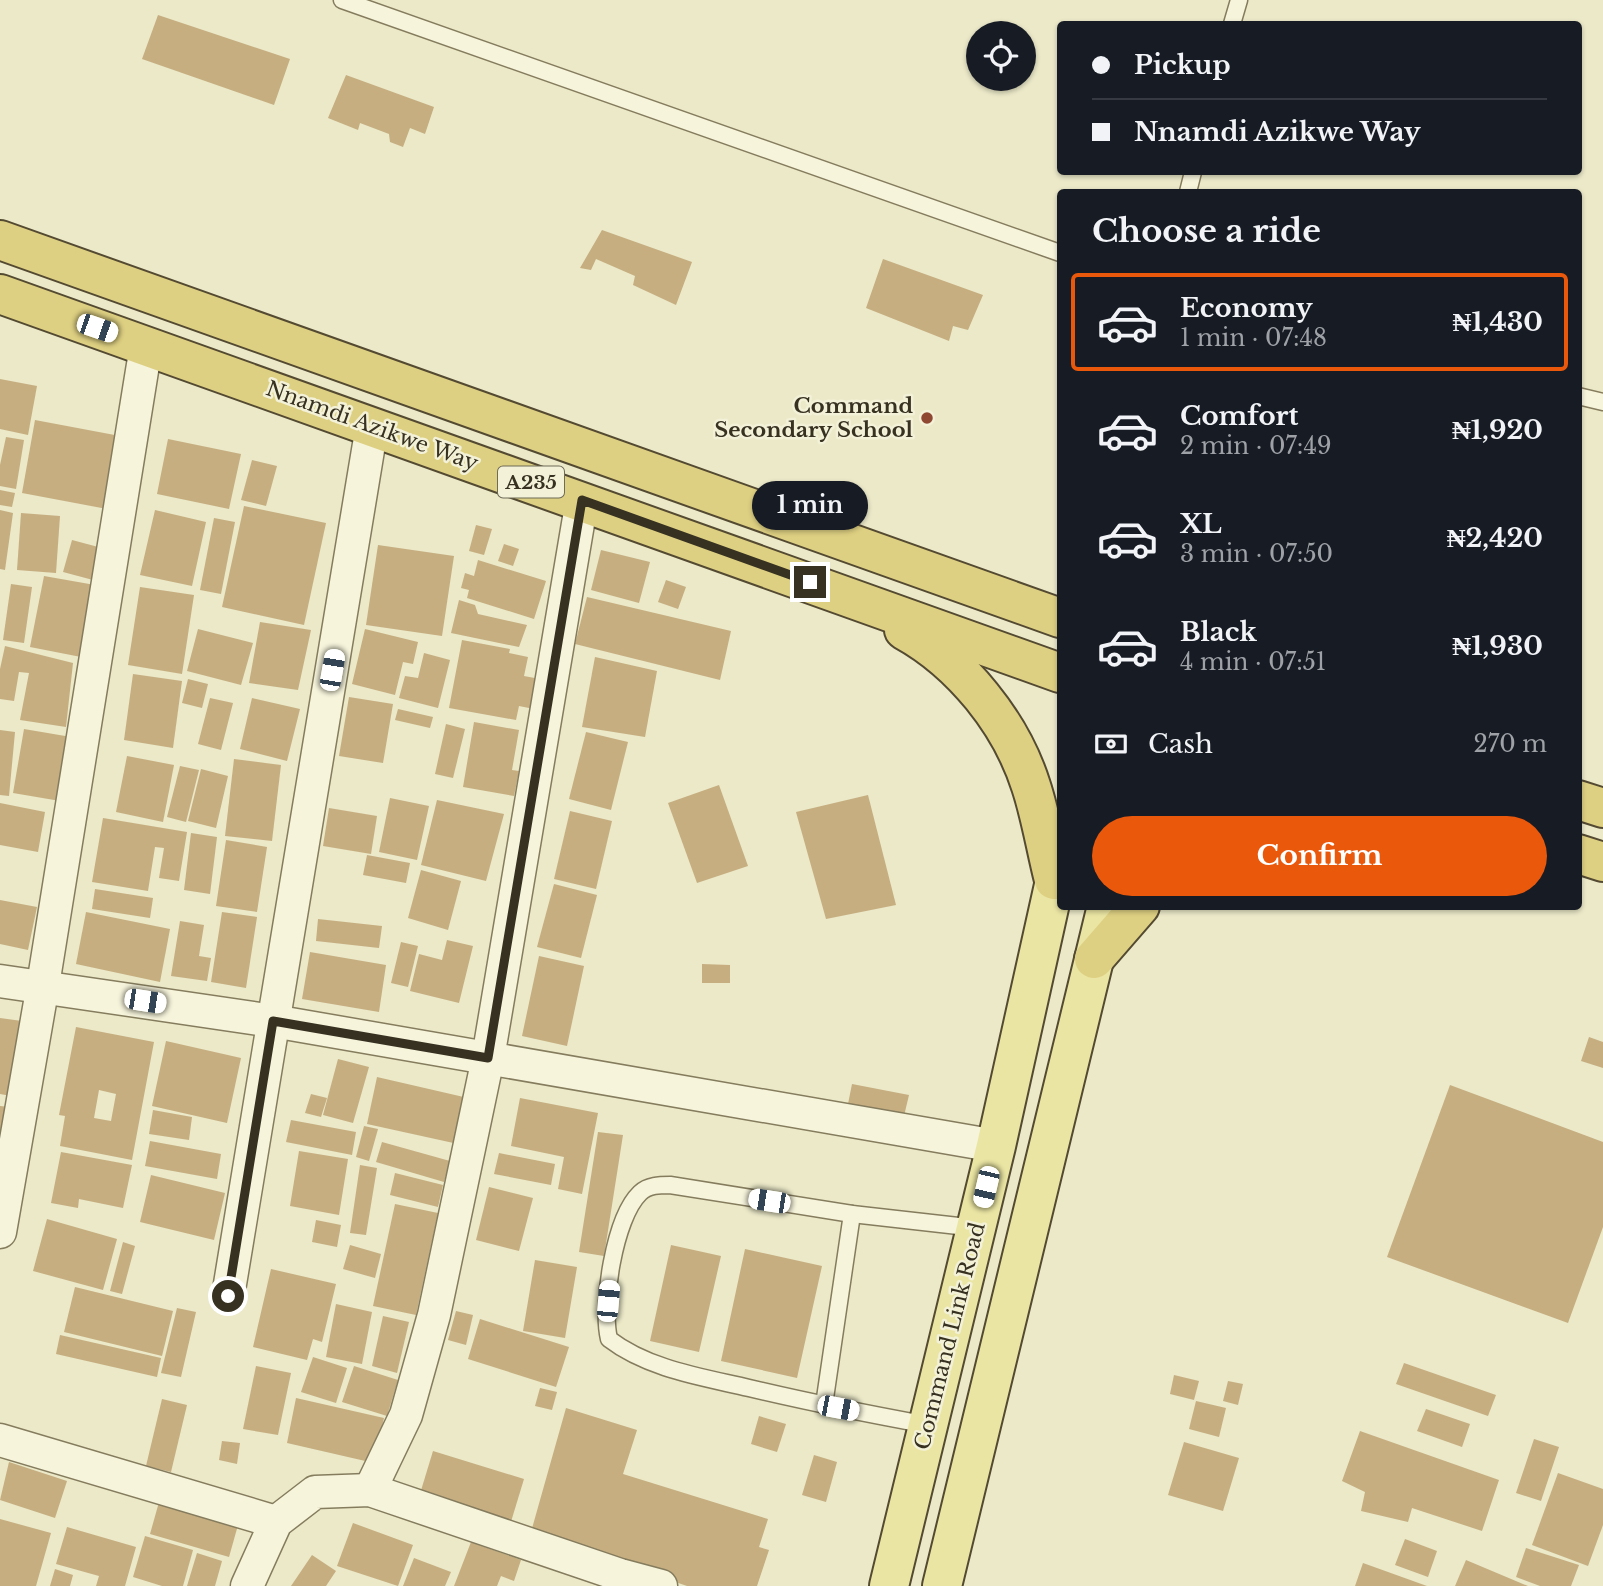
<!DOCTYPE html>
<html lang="en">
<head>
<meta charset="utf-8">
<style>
  body { margin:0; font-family:"Libre Baskerville",serif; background:#242831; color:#f1f3f6; height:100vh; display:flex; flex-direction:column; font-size:26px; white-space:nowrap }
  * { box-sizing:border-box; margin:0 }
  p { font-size:23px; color:#9ea1a6 }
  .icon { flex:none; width:38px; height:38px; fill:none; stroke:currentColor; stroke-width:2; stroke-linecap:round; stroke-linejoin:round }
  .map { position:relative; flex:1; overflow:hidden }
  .details { position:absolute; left:1057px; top:189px; width:525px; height:721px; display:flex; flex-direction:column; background:#171b24; border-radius:7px; box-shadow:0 2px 5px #0004 }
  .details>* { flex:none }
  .top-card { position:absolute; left:1057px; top:21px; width:525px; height:154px; border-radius:7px; box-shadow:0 2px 5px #0004; display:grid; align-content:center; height:154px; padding:0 35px; background:#171b24 }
  .tools { position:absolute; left:966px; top:21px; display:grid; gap:14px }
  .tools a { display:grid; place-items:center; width:70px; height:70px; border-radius:50%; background:#171b24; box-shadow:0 2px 5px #0004; font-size:35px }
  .end { position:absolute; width:32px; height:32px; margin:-16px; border:9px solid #373121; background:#fff; box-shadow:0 0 0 4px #fff }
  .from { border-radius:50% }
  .bubble { position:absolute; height:49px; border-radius:24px; background:#171b24; box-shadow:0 2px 5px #0004; font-size:23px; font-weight:700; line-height:49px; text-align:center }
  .car { position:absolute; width:21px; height:42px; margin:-21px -10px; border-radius:9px; box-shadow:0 0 5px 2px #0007; background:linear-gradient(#fff 24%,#345 0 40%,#fff 0 76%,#345 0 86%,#fff 0) }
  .top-card b { display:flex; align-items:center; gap:24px; height:66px; font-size:26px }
  .top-card b+b { border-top:2px solid #363941 }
  .top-card i { width:18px; height:18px; background:#f1f3f6 }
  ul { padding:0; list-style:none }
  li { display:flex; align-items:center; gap:21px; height:98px; margin:0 14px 10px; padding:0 21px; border:4px solid transparent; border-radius:7px }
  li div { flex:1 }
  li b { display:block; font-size:26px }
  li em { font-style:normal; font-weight:700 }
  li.on { border-color:#ea580c }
  li>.icon { width:63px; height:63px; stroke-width:1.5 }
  h2 { padding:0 35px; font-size:32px; line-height:84px }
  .pay { display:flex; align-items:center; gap:18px; height:77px; padding:0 35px; font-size:26px }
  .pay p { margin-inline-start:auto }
  .primary-button { display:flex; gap:14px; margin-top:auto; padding:14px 35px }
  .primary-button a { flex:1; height:80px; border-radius:42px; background:#ea580c; color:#fff; font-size:28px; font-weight:700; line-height:80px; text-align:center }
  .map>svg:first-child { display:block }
  .building { fill:#c6ae81; fill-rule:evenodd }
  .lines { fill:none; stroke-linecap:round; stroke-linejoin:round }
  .service-casing { stroke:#857c5e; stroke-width:19 }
  .minor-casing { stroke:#857c5e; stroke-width:35 }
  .primary-casing { stroke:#544a32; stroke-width:42 }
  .trunk-casing { stroke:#544a32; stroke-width:42 }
  .service { stroke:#f6f4db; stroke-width:16 }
  .minor { stroke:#f6f4db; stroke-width:32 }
  .primary { stroke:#eae5a3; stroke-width:38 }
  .trunk { stroke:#ded082; stroke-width:38 }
  .route { stroke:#373121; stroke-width:9 }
  .poi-dot { fill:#8f4933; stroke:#f3f1d7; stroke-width:2.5 }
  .labels { text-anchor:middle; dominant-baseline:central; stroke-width:5; stroke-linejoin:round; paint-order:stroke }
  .shield { fill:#f3f1d7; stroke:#6f6b58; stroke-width:2 }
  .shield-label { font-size:19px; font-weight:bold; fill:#373121 }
  .poi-label { font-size:21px; font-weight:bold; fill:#373121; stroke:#f3f1d7; text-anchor:end }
  .street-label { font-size:21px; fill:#373121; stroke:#f3f1d7 }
</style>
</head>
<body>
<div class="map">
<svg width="1603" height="1586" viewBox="0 0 1603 1586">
  <rect width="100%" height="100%" fill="#ebe9c8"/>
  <!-- building -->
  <g class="building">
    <path d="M 158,15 L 290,59 L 274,105 L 142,59 Z"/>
    <path d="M 346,75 L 434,107 L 425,134 L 410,128 L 403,147 L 390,142 L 389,134 L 360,123 L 358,130 L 328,118 Z"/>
    <path d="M 602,230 L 692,262 L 676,305 L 633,285 L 635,276 L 596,259 L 591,270 L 580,268 Z"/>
    <path d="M 883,259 L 983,295 L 968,330 L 953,326 L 949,341 L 866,308 Z"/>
    <path d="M 0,379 L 37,386 L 28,435 L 0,429 Z"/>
    <path d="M 35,420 L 120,436 L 107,509 L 22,493 Z"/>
    <path d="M 6,437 L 24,440 L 16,489 L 0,486 L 0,465 Z"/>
    <path d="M 168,439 L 241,454 L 229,509 L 157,494 Z"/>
    <path d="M 252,460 L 277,466 L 266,506 L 241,500 Z"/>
    <path d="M 0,490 L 15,493 L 12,507 L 0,505 Z"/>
    <path d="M 244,506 L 326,523 L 304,625 L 222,607 Z"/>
    <path d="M 0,510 L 13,513 L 5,570 L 0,569 Z"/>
    <path d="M 155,510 L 206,522 L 192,586 L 140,575 Z"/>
    <path d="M 21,513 L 60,516 L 56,573 L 17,570 Z"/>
    <path d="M 214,518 L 235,522 L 221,594 L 200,590 Z"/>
    <path d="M 476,525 L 492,529 L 484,555 L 469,551 Z"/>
    <path d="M 72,540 L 102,548 L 93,580 L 63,572 Z"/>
    <path d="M 504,544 L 519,549 L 513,566 L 498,561 Z"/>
    <path d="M 378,545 L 454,556 L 442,636 L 366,625 Z"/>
    <path d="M 601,550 L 650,562 L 639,603 L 591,590 Z"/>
    <path d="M 478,560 L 546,581 L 534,619 L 467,598 L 469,590 L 461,588 L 465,573 L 474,576 Z"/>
    <path d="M 44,576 L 95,585 L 81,657 L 30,647 Z"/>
    <path d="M 666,580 L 686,587 L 678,609 L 658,602 Z"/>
    <path d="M 11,584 L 32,587 L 24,643 L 3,640 Z"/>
    <path d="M 140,587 L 194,595 L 182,674 L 128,665 Z"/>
    <path d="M 587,597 L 731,631 L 720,680 L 575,644 Z"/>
    <path d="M 459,600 L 475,605 L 478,614 L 527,625 L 519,647 L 451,633 Z"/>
    <path d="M 260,622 L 311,630 L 298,690 L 249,683 Z"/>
    <path d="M 198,629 L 253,643 L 241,685 L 187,671 Z"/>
    <path d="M 365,629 L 418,642 L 413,664 L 403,662 L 395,695 L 352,684 Z"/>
    <path d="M 462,640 L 510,649 L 509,653 L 528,657 L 524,676 L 540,679 L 534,709 L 519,706 L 516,720 L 449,708 Z"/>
    <path d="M 5,646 L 73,663 L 66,727 L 20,720 L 29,673 L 19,672 L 14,701 L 0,699 L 0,669 Z"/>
    <path d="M 424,653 L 450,660 L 438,708 L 399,698 L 405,676 L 418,678 Z"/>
    <path d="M 595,657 L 657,671 L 645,737 L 582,727 Z"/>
    <path d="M 133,674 L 182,681 L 173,748 L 124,740 Z"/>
    <path d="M 188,679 L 208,684 L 202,708 L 182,703 Z"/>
    <path d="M 349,697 L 393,704 L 383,763 L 339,756 Z"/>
    <path d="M 210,698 L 233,703 L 221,750 L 198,744 Z"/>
    <path d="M 252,698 L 300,709 L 287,761 L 240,749 Z"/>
    <path d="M 398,709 L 433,717 L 430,728 L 395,720 Z"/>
    <path d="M 474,722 L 519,730 L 512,770 L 519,771 L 514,796 L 463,787 Z"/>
    <path d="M 446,724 L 465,729 L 453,778 L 435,774 Z"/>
    <path d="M 24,729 L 77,738 L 66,802 L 13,793 Z"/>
    <path d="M 0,730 L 15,732 L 9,796 L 0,795 Z"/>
    <path d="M 586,732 L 628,742 L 611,810 L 569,799 Z"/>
    <path d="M 127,756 L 174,765 L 163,822 L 116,812 Z"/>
    <path d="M 234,759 L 281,765 L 272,841 L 225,836 Z"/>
    <path d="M 180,766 L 199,770 L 186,822 L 167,817 Z"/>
    <path d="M 201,769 L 228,776 L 216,828 L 188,821 Z"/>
    <path d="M 719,785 L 748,866 L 697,883 L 668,803 Z"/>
    <path d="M 868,795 L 896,905 L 826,919 L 796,812 Z"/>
    <path d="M 390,798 L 429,806 L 417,860 L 379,852 Z"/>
    <path d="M 437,800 L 504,814 L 486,881 L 421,865 Z"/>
    <path d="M 0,803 L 45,812 L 38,852 L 0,845 Z"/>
    <path d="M 329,808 L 377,816 L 371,854 L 323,846 Z"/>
    <path d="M 570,811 L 612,821 L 596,889 L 554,879 Z"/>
    <path d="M 103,818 L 187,832 L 179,881 L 159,878 L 164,848 L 155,847 L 148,891 L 92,882 Z"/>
    <path d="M 191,833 L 217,837 L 210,894 L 184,890 Z"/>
    <path d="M 226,840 L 267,847 L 257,912 L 216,906 Z"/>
    <path d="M 367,855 L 410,863 L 406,883 L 363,875 Z"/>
    <path d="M 421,870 L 461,881 L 448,930 L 408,918 Z"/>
    <path d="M 554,884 L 597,895 L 581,958 L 537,947 Z"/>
    <path d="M 95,889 L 153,898 L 150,918 L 92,909 Z"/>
    <path d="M 0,900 L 37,907 L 28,950 L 0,944 Z"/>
    <path d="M 86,912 L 170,929 L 160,982 L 76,964 Z"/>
    <path d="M 222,912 L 257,917 L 246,988 L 211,982 Z"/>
    <path d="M 318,919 L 382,926 L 379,948 L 316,941 Z"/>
    <path d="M 180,921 L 204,925 L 199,956 L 211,958 L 207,981 L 171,976 Z"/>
    <path d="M 447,940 L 473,946 L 459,1003 L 410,991 L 419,954 L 442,960 Z"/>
    <path d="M 401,942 L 418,946 L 408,987 L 391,983 Z"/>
    <path d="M 310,952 L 386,965 L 379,1012 L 302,999 Z"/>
    <path d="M 539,956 L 584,966 L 567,1046 L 522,1036 Z"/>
    <path d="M 702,964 L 730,965 L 730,983 L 702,983 Z"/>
    <path d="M 0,1018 L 22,1021 L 11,1096 L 0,1094 Z"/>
    <path d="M 76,1027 L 154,1042 L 132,1160 L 60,1146 L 65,1116 L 59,1115 ZM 99,1090 L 116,1094 L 111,1121 L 94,1118 Z"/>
    <path d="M 1589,1037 L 1603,1042 L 1603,1068 L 1581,1061 Z"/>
    <path d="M 166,1041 L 241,1058 L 227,1123 L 152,1106 Z"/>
    <path d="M 338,1059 L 369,1067 L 353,1123 L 323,1115 Z"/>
    <path d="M 377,1077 L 468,1098 L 458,1144 L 367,1124 Z"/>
    <path d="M 852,1084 L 909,1095 L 904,1116 L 848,1104 Z"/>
    <path d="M 1450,1085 L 1603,1142 L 1603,1227 L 1568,1323 L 1387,1257 Z"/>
    <path d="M 311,1094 L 327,1098 L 321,1117 L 305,1113 Z"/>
    <path d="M 520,1098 L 598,1113 L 582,1194 L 558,1189 L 564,1157 L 511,1146 Z"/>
    <path d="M 0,1106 L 10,1107 L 0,1163 Z"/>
    <path d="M 153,1110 L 192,1117 L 189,1140 L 149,1134 Z"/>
    <path d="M 291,1120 L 356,1132 L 352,1155 L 286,1142 Z"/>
    <path d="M 364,1126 L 378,1129 L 369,1161 L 356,1157 Z"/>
    <path d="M 598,1132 L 623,1135 L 604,1256 L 579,1252 Z"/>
    <path d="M 150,1141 L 221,1154 L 217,1179 L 145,1166 Z"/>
    <path d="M 382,1142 L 450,1161 L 444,1182 L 376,1162 Z"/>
    <path d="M 299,1151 L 348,1159 L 339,1215 L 290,1206 Z"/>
    <path d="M 61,1152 L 132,1165 L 123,1208 L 79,1199 L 78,1208 L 51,1203 Z"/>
    <path d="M 499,1153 L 555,1164 L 551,1185 L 494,1174 Z"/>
    <path d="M 360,1165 L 377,1168 L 366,1235 L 350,1233 Z"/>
    <path d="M 395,1173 L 443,1185 L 438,1207 L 390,1195 Z"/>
    <path d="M 151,1175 L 225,1193 L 214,1240 L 140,1222 Z"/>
    <path d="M 489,1187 L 533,1198 L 519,1251 L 476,1240 Z"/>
    <path d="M 395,1204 L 438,1213 L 416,1315 L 373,1306 Z"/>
    <path d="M 47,1219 L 117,1239 L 103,1290 L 33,1271 Z"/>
    <path d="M 316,1220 L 341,1225 L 337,1247 L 312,1242 Z"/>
    <path d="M 123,1242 L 135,1246 L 122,1294 L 110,1291 Z"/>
    <path d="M 350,1245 L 381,1254 L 375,1278 L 343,1269 Z"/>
    <path d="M 671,1245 L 721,1256 L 699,1352 L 650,1341 Z"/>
    <path d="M 745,1249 L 822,1266 L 797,1378 L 721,1361 Z"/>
    <path d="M 535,1260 L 577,1267 L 565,1338 L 523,1331 Z"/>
    <path d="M 271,1269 L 336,1284 L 322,1342 L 313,1339 L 307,1360 L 253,1347 Z"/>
    <path d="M 75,1287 L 173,1311 L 162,1356 L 64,1332 Z"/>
    <path d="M 336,1304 L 372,1312 L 362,1364 L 326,1357 Z"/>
    <path d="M 177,1308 L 196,1312 L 181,1377 L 161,1373 Z"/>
    <path d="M 456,1311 L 473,1315 L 466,1345 L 448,1340 Z"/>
    <path d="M 383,1316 L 409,1322 L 397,1373 L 372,1366 Z"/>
    <path d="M 480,1319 L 569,1347 L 556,1387 L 468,1359 Z"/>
    <path d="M 60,1335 L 161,1358 L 157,1377 L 56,1354 Z"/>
    <path d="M 313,1357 L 347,1368 L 336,1403 L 301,1392 Z"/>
    <path d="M 1404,1363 L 1496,1395 L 1488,1416 L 1396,1384 Z"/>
    <path d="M 256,1366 L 291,1373 L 278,1435 L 243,1429 Z"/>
    <path d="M 354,1366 L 398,1380 L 387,1416 L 342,1402 Z"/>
    <path d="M 1174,1375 L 1199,1381 L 1194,1400 L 1170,1394 Z"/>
    <path d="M 1228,1381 L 1243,1384 L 1238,1405 L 1223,1401 Z"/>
    <path d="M 540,1388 L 557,1392 L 552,1410 L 535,1406 Z"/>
    <path d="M 296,1398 L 384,1418 L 374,1463 L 287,1443 Z"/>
    <path d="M 162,1399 L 187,1405 L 171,1472 L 146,1466 Z"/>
    <path d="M 1196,1401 L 1226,1408 L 1219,1437 L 1189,1429 Z"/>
    <path d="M 566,1408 L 637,1430 L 623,1474 L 768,1519 L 759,1547 L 769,1550 L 757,1586 L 687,1586 L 531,1532 Z"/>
    <path d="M 1426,1409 L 1470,1424 L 1462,1447 L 1417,1431 Z"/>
    <path d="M 759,1416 L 786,1424 L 777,1452 L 751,1444 Z"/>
    <path d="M 1360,1431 L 1499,1480 L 1482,1531 L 1412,1508 L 1408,1522 L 1361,1511 L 1365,1492 L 1342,1481 Z"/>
    <path d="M 1534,1439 L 1559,1447 L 1541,1501 L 1516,1493 Z"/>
    <path d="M 222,1441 L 240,1443 L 237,1464 L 219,1460 Z"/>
    <path d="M 1184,1442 L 1239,1458 L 1223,1511 L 1168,1495 Z"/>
    <path d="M 433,1451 L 524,1479 L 510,1525 L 419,1497 Z"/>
    <path d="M 814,1455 L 837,1462 L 826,1502 L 802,1495 Z"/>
    <path d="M 9,1462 L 67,1481 L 55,1518 L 0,1500 Z"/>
    <path d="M 1558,1473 L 1603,1489 L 1603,1525 L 1588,1566 L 1532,1545 Z"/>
    <path d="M 159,1502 L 238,1525 L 229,1557 L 150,1534 Z"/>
    <path d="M 0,1519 L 51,1533 L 36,1586 L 0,1586 Z"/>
    <path d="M 353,1523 L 413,1545 L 398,1586 L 337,1566 Z"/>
    <path d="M 67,1527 L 136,1547 L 125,1586 L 96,1586 L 99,1576 L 56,1564 Z"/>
    <path d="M 145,1536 L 193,1550 L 183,1586 L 162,1586 L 133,1577 Z"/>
    <path d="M 1405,1539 L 1437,1551 L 1428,1577 L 1395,1565 Z"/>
    <path d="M 471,1542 L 521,1560 L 514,1581 L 501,1576 L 497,1586 L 454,1586 Z"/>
    <path d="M 1526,1548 L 1579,1565 L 1571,1586 L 1540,1586 L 1516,1577 Z"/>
    <path d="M 197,1553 L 222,1561 L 215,1586 L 187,1586 Z"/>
    <path d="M 312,1555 L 336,1571 L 326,1586 L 291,1586 Z"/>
    <path d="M 414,1558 L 451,1572 L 445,1586 L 403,1586 Z"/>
    <path d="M 1466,1560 L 1528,1586 L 1455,1586 Z"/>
    <path d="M 1363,1563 L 1427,1586 L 1355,1586 Z"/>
    <path d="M 55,1569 L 73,1575 L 70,1586 L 50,1586 Z"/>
  </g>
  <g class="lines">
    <!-- service casing -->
    <g class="service-casing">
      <g id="service">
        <path d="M 342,0 L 1060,253"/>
        <path d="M 1232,24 L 1239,0"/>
        <path d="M 1188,192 L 1193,172"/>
        <path d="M 1578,396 L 1603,402"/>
        <path d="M 824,1405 L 852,1214"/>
        <path d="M 928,1425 C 868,1414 808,1402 749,1388 C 702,1377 648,1369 609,1339 C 601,1306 614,1218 640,1193 C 648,1185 660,1185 670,1185 L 852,1214 L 976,1228"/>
      </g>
    </g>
    <!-- minor casing -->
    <g class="minor-casing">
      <g id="minor">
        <path d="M 0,981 L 273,1021 L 996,1146"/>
        <path d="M 0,1232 L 43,985 L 146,346"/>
        <path d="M 228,1296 L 372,426"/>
        <path d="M 0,1440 L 276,1522"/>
        <path d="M 370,1490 L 406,1415 L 434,1315 L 488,1058 L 582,500"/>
        <path d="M 247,1586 L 276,1522 L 315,1492 L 370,1490 L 620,1575 L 661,1586"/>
      </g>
    </g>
    <!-- primary casing -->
    <g class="primary-casing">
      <g id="primary">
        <path d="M 889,1586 L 996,1146 L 1060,858"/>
        <path d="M 942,1586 L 1107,906"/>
      </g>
    </g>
    <!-- trunk casing -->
    <g class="trunk-casing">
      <g id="trunk">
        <path d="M 0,240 L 1060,618"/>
        <path d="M 0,294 L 1060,673"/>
        <path d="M 904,630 C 962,662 1011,723 1031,786 C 1041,816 1046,849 1054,880"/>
        <path d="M 1578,800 L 1603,808"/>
        <path d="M 1578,854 L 1603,862"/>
        <path d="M 1094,959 L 1140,906"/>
      </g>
    </g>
    <!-- service -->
    <use href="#service" class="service"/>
    <!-- minor -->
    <use href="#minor" class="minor"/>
    <!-- primary -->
    <use href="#primary" class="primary"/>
    <!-- trunk -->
    <use href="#trunk" class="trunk"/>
  </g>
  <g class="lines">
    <!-- route -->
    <path class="route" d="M 228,1296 L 273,1021 L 488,1058 L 582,500 L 810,582"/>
  </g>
  <!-- markers -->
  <circle class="poi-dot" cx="927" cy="418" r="7"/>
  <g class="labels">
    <!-- shield labels -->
    <rect class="shield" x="498" y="466.5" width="66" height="31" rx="5"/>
    <g class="shield-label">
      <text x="531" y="482">A235</text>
    </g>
    <!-- poi labels -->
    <g class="poi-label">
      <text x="913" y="406">Command<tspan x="913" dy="24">Secondary School</tspan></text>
    </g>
    <!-- street labels -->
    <g class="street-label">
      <text transform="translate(372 426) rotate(20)">Nnamdi Azikwe Way</text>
      <text transform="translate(950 1336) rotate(-76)">Command Link Road</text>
    </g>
  </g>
</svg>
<div class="tools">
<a><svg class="icon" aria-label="locate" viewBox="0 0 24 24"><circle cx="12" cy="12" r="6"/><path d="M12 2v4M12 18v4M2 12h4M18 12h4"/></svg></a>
</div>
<i class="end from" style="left:228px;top:1296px"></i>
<i class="end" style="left:810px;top:582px"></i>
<div class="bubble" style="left:752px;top:481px;width:116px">1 min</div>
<i class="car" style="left:97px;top:328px;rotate:109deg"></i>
<i class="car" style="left:332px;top:670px;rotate:10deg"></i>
<i class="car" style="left:145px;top:1001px;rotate:99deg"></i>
<i class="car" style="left:986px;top:1187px;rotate:193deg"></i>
<i class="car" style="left:769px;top:1201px;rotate:279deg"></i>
<i class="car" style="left:608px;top:1301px;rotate:5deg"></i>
<i class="car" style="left:838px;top:1408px;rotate:101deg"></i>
<div class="top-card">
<b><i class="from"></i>Pickup</b>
<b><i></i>Nnamdi Azikwe Way</b>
</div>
<section class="details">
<h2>Choose a ride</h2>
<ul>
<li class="on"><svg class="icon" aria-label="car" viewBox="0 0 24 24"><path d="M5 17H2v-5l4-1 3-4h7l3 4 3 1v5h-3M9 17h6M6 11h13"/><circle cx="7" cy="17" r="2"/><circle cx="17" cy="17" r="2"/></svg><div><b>Economy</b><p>1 min · 07:48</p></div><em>₦1,430</em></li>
<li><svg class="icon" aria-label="car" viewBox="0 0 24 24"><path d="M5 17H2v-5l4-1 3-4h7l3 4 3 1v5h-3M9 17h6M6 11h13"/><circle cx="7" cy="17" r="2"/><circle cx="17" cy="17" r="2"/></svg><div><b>Comfort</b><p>2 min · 07:49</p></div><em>₦1,920</em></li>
<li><svg class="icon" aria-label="car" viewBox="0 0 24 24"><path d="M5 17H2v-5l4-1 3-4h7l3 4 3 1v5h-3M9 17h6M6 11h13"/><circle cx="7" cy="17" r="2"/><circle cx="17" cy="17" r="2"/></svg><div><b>XL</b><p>3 min · 07:50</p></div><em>₦2,420</em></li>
<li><svg class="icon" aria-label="car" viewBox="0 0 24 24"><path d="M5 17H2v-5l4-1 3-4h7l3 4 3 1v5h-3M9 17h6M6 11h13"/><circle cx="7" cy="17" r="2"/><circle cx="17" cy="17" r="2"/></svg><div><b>Black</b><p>4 min · 07:51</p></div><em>₦1,930</em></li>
</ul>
<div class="pay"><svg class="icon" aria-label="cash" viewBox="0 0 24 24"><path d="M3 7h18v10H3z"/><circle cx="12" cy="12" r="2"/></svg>Cash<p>270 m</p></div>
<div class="primary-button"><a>Confirm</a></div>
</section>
</div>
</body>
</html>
